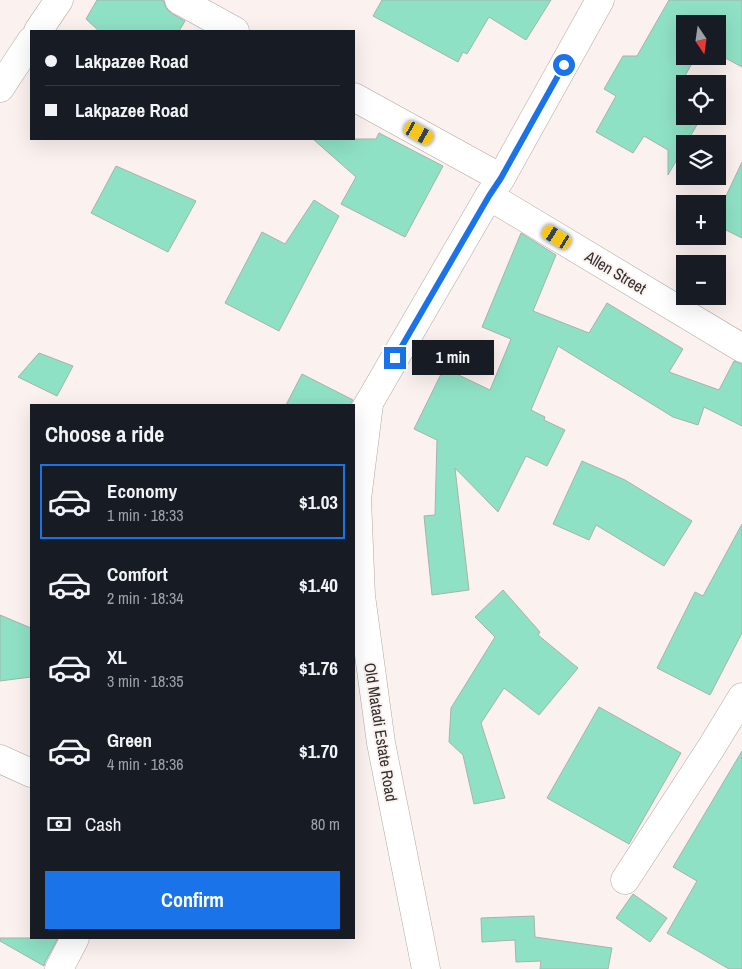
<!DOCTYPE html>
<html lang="en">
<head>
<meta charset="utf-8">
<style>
  body { margin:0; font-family:"Archivo Narrow",sans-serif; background:#20242c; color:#f1f3f6; height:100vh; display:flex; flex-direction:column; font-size:19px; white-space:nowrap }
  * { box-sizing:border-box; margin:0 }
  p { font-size:16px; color:#9ea1a6 }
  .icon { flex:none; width:28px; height:28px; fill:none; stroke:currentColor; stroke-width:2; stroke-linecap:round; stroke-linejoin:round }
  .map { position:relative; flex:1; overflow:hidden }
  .side { position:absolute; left:30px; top:404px; width:325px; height:535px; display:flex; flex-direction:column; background:#171b24; border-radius:0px; box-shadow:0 5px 20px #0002 }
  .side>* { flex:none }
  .top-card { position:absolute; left:30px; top:30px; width:325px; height:110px; border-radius:0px; box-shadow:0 5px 20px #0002; display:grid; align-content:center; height:110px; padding:0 15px; background:#171b24 }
  .needle { width:32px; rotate:167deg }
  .buttons { position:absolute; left:676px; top:15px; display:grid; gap:10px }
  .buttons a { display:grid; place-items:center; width:50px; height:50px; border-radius:0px; background:#171b24; box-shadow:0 5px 20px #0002; font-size:25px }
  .end { position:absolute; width:22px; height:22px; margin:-11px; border:6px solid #1a73e8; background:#fff; box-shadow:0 0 0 2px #fff }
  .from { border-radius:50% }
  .bubble { position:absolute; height:35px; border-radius:0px; background:#171b24; box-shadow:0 5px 20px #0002; font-size:16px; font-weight:700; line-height:35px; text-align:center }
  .car { position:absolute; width:15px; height:30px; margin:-15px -8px; border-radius:6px; box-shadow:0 0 4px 1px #0007; background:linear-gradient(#f5c518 24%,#345 0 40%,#f5c518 0 76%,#345 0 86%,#f5c518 0) }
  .top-card b { display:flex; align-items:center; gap:18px; height:48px; font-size:19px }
  .top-card b+b { border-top:1px solid #363941 }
  .top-card i { width:12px; height:12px; background:#f1f3f6 }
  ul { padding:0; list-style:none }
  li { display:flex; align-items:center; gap:15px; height:75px; margin:0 10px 8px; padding:0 5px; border:2px solid transparent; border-radius:0px }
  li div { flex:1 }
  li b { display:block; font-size:19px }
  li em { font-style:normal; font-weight:700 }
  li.current { border-color:#1a73e8 }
  li>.icon { width:45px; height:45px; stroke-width:1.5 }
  h2 { padding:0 15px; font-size:22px; line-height:60px }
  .pay { display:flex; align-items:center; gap:12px; height:55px; padding:0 15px; font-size:19px }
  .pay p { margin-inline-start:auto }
  .primary-button { display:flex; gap:10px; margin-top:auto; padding:10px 15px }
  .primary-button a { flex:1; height:58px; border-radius:0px; background:#1a73e8; color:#fff; font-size:20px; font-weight:700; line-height:58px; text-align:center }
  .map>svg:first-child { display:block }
  .building { fill:#8fe1c5; stroke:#a8b1ad }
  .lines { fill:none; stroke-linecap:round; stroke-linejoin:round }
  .minor-casing { stroke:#b0a8a5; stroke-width:29 }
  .minor { stroke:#fff; stroke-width:28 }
  .route { stroke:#1a73e8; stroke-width:6 }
  .labels { text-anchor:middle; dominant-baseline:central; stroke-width:4; stroke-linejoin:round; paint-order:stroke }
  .street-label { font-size:16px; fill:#322f2e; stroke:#fbf2ef }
</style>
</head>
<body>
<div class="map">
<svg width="742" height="969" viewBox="0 0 742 969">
  <rect width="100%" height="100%" fill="#fbf2ef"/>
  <!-- building -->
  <g class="building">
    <path d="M 97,0 L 161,0 L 164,1 L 166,8 L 171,13 L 185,21 L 179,31 L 99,31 L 86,19 Z"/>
    <path d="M 382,0 L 551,0 L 526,40 L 489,17 L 467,54 L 463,52 L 458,62 L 373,16 Z"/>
    <path d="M 669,0 L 742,0 L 742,67 L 718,54 L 718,24 L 685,24 L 685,56 L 696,56 L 685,76 L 685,116 L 702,116 L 668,175 L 668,150 L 644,136 L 633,153 L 596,132 L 616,96 L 604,89 L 623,56 L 637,56 Z"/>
    <path d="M 379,133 L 443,166 L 405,237 L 341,204 L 356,177 L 313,139 L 376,139 Z"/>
    <path d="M 742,162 L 742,238 L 718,226 L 718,213 Z"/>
    <path d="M 116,166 L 196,201 L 168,252 L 91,213 Z"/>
    <path d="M 314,200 L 339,216 L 279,331 L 225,303 L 262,232 L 285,244 Z"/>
    <path d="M 521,233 L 556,255 L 533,311 L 589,333 L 607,303 L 683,349 L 669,372 L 719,390 L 734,361 L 742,364 L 742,426 L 704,407 L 698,425 L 673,417 L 558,346 L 531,410 L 545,417 L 544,420 L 565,430 L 547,466 L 526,456 L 498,512 L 455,468 L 469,590 L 432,595 L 424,516 L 435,515 L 437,440 L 414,429 L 444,368 L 490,390 L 511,339 L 482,327 Z"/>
    <path d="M 39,353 L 73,366 L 57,396 L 18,377 Z"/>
    <path d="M 302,374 L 353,400 L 350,405 L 286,405 Z"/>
    <path d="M 582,461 L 625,480 L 692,521 L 664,566 L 596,525 L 589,540 L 553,524 Z"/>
    <path d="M 742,524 L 742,633 L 710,695 L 657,668 L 695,592 L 703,596 Z"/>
    <path d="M 503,590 L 540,632 L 538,635 L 578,668 L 539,715 L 504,688 L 481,723 L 505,798 L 474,804 L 463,755 L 449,742 L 451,708 L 495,637 L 475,617 Z"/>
    <path d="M 0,615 L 31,628 L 31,677 L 0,681 Z"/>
    <path d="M 599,707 L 681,753 L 629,844 L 547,798 Z"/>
    <path d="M 742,751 L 742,969 L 729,969 L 667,933 L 697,881 L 673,867 Z"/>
    <path d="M 633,894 L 667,918 L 650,942 L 616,918 Z"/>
    <path d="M 534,916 L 535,937 L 612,948 L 608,969 L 540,969 L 541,961 L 516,962 L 515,940 L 482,942 L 481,918 Z"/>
    <path d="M 0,938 L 58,938 L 45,962 L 44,966 L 0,941 Z"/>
  </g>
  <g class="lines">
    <!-- minor casing -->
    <g class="minor-casing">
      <g id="minor">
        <path d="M 179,0 L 235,31"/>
        <path d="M 38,31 L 59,0"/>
        <path d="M 0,88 L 31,41"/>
        <path d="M 354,97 L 501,178"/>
        <path d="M 489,196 L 742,348"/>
        <path d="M 369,404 L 357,499 L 361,596 L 381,743 L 426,969"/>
        <path d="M 359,420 L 489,196 L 501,178 L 600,0"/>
        <path d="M 0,759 L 31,773"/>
        <path d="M 625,880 L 711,748 L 742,697"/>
        <path d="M 59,969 L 75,938"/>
      </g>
    </g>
    <!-- minor -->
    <use href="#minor" class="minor"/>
  </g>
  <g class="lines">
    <!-- route -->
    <path class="route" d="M 395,358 L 489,196 L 501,178 L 564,65"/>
  </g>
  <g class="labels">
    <!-- street labels -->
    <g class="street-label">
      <text transform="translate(616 272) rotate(31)">Allen Street</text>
      <text transform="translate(381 732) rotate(81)">Old Matadi Estate Road</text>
    </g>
  </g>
</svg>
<div class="buttons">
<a><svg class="needle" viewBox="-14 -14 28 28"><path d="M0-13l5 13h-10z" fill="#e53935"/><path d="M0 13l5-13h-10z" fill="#9ea1a6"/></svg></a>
<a><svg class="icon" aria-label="locate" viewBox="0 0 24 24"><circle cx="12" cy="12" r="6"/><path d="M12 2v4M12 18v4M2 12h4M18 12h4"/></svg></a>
<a><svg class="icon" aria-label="layers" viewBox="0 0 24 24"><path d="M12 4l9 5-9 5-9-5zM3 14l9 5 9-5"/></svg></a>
<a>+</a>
<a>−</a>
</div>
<i class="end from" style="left:564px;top:65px"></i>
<i class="end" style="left:395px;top:358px"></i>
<div class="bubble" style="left:412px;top:340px;width:82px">1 min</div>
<i class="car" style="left:419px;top:133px;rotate:119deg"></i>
<i class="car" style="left:557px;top:237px;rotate:301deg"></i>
<div class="top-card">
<b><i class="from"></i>Lakpazee Road</b>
<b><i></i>Lakpazee Road</b>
</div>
<section class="side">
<h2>Choose a ride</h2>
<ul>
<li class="current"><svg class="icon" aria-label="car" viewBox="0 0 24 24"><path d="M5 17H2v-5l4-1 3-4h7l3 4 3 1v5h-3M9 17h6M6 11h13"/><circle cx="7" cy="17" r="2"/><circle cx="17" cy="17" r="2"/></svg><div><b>Economy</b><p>1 min · 18:33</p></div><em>$1.03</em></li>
<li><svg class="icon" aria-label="car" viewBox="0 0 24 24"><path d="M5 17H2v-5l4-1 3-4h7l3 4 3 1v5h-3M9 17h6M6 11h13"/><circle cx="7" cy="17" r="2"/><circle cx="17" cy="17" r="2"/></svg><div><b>Comfort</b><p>2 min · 18:34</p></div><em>$1.40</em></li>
<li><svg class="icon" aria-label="car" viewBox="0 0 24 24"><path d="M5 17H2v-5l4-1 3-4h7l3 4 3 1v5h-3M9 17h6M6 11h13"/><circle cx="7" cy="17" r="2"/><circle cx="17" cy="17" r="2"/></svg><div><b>XL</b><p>3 min · 18:35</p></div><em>$1.76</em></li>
<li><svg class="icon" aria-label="car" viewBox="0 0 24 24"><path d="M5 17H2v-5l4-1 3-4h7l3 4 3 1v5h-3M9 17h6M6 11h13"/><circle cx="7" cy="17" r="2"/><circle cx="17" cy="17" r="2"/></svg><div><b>Green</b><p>4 min · 18:36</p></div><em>$1.70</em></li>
</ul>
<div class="pay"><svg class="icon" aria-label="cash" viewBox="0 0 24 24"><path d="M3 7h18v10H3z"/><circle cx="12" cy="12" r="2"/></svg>Cash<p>80 m</p></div>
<div class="primary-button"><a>Confirm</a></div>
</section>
</div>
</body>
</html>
